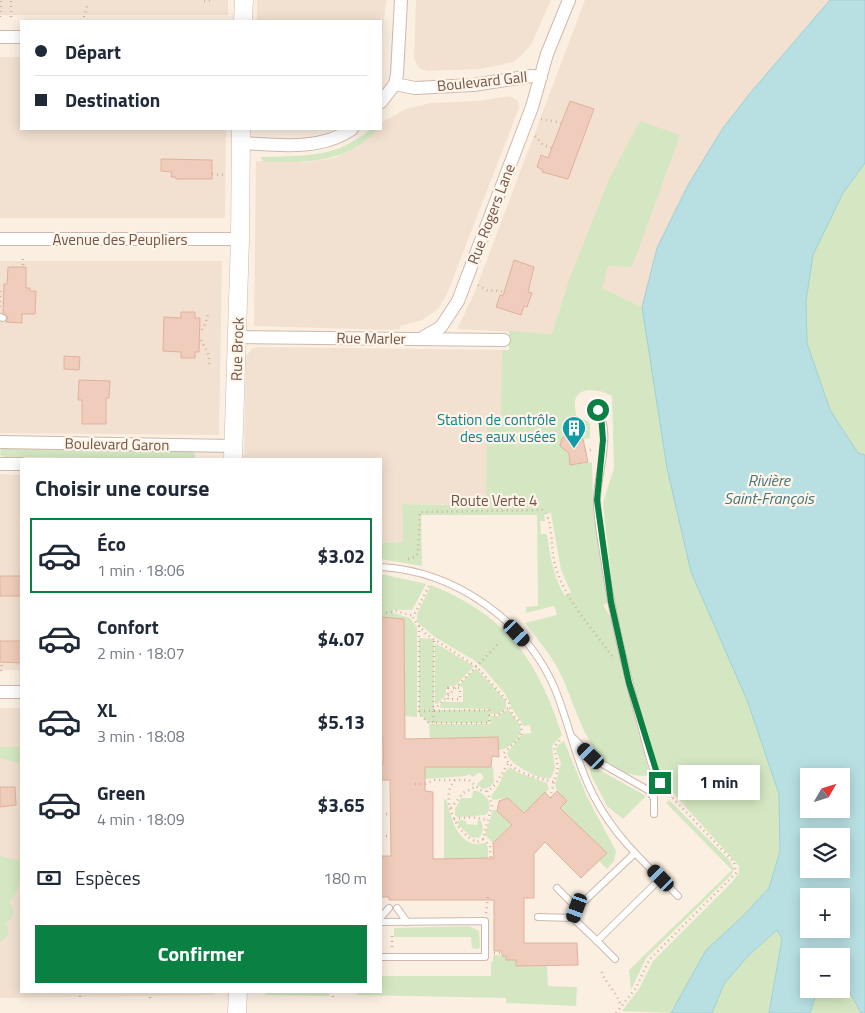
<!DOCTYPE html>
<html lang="fr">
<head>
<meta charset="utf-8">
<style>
  body { margin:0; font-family:"Titillium Web",sans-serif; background:#f2f2f3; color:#1f2937; height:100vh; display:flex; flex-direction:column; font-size:19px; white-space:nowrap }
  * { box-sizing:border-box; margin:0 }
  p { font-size:16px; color:#747a83 }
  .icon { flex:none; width:28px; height:28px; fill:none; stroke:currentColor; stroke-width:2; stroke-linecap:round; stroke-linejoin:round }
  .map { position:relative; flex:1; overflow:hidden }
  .side { position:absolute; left:20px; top:458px; width:362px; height:535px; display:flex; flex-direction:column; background:#fff; border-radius:0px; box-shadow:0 2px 12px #0003 }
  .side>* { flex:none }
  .banner { position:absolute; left:20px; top:20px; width:362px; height:110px; border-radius:0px; box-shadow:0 2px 12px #0003; display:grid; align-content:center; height:110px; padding:0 15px; background:#fff }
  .needle { width:32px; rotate:51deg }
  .controls { position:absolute; left:800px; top:768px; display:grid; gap:10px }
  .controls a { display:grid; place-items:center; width:50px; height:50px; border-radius:0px; background:#fff; box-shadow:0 2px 12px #0003; font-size:25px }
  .end { position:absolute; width:22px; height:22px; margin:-11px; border:6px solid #0b8043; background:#fff; box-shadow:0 0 0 2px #fff }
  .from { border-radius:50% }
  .bubble { position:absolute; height:35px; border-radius:0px; background:#fff; box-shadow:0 2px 12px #0003; font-size:16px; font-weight:700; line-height:35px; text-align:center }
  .car { position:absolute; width:15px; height:30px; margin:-15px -8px; border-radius:6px; box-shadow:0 0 4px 1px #0007; background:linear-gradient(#222 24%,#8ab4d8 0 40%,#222 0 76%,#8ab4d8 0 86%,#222 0) }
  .banner b { display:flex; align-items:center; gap:18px; height:48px; font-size:19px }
  .banner b+b { border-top:1px solid #e0e1e3 }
  .banner i { width:12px; height:12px; background:#1f2937 }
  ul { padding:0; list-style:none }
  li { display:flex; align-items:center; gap:15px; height:75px; margin:0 10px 8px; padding:0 5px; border:2px solid transparent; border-radius:0px }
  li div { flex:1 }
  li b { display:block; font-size:19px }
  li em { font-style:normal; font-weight:700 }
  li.active { border-color:#0b8043 }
  li>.icon { width:45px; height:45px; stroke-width:1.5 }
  h2 { padding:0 15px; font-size:22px; line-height:60px }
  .pay { display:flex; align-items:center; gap:12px; height:55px; padding:0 15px; font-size:19px }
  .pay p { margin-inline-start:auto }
  .cta { display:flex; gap:10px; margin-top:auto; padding:10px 15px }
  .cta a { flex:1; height:58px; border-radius:0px; background:#0b8043; color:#fff; font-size:20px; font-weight:700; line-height:58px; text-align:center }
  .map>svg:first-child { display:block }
  .residential { fill:#f2e1d1 }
  .green { fill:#d4e7c2; fill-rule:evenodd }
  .water { fill:#b8e0e3; stroke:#9fd0d4; fill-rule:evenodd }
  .building { fill:#efccbb; stroke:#e1b19c }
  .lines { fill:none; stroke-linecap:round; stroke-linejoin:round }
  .lane-casing { stroke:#ceb9ac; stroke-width:8 }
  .street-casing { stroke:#ceb9ac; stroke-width:14 }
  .secondary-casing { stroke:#d0b8aa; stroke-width:19 }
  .path { stroke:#d3af9f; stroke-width:2.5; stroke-dasharray:1 4; stroke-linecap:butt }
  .lane { stroke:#fff; stroke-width:6 }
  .street { stroke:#fff; stroke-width:12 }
  .secondary { stroke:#fff; stroke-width:18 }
  .route { stroke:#0b8043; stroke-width:6 }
  .labels { text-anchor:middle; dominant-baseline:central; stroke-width:4.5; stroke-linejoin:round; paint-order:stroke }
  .street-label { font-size:15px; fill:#71554a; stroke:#fef4e8 }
  .culture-label { font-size:15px; fill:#0d838f; stroke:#fef4e8; text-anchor:end }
  .water-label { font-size:16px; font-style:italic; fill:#42777d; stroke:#fef4e8 }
</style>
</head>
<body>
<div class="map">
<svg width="865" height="1013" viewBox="0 0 865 1013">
  <rect width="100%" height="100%" fill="#fbefe2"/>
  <!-- residential -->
  <g class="residential">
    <rect x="0" y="0" width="228" height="15"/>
    <path d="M 257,0 L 386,0 L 381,48 L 381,21 L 257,21 Z"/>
    <path d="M 416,0 L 551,0 L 531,45 L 521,56 L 513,62 L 480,69 L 427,71 L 419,68 L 414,59 Z"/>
    <path d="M 585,0 L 830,0 L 751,92 L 723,128 L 688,185 L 657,248 L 642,307 L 595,285 L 552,334 L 457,329 L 474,294 Z"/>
    <path d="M 0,57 L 21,57 L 21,129 L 226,129 L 225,218 L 0,218 Z"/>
    <path d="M 510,96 L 518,101 L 519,108 L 447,294 L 438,309 L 422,320 L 400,326 L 400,329 L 390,330 L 254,326 L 256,161 L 305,162 L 335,158 L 359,146 L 377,129 L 381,129 L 381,123 L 384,121 L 406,109 L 431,103 L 478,101 Z"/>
    <path d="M 0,261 L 222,261 L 219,435 L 0,433 Z"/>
    <path d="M 258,347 L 509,350 L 505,506 L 402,504 L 403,542 L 381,543 L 381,459 L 244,459 L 246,356 L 253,348 Z"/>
    <path d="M 0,474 L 21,475 L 21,670 L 0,670 Z"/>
    <path d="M 0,708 L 21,708 L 21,991 L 218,991 L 213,995 L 0,998 Z"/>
  </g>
  <!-- green -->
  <g class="green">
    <path d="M 640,121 L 680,135 L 632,267 L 608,266 L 602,288 L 642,307 L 667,468 L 779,794 L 780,851 L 769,888 L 742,917 L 672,1009 L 671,1013 L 622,1011 L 639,989 L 653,961 L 732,882 L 739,873 L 739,866 L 664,783 L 653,753 L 636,692 L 614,602 L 603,503 L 614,468 L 612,396 C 604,391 584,386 577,396 C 573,401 576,411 576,417 L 588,421 L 590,424 L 590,438 L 574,441 L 569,436 L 562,438 L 560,445 L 565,450 L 568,451 L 571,465 L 592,462 L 593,503 L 608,603 L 603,605 L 611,618 L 635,719 L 649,771 L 646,776 C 590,776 580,716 562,677 C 553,657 538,640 525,623 L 557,615 L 554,606 L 526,613 L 526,607 L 538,606 L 537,515 L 421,515 L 422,566 L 381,559 L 381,543 L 403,542 L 402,504 L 486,506 L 487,423 L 501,423 L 502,350 L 509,350 L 509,331 L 552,334 L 569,280 L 609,179 ZM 551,513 L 561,570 L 571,592 L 565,596 C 553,577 550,555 547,534 L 541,534 L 540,521 L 545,521 L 544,514 Z"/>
    <path d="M 371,129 L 377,129 C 348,164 307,162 265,162 L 261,159 L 261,157 C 307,155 334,159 371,129 Z"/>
    <path d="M 865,163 L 865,455 L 858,453 L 830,410 L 807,343 L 806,301 L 813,255 L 843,193 Z"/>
    <path d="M 1,448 L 191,452 L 195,454 L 195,459 L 4,457 L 0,455 Z"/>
    <path d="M 381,574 L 426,584 L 412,610 L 393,610 L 394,613 L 410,618 L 417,627 L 417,717 L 405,716 L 404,619 L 381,617 Z"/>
    <path d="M 431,585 C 507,616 537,659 562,735 L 552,746 L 555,768 L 551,778 C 539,781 515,766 508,757 L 507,753 L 522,734 L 531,733 L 530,725 L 524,726 L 513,710 L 506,695 L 484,669 L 475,661 L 435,637 L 417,622 L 417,614 Z"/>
    <path d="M 419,638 L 434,639 L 434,710 L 489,710 L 489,723 L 429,723 L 419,714 Z"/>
    <path d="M 435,643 L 474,666 L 455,686 L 446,687 L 446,695 L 437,704 L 435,703 Z"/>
    <path d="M 476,668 L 506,701 L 506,708 L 499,714 L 490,714 L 489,709 L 440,708 L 440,705 L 445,700 L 446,702 L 463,702 L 463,687 L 458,686 Z"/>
    <path d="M 508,709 C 511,715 518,720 520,726 C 524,737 508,750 499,750 L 498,737 L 430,738 L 429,724 L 490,724 L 490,716 L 498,716 Z"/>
    <path d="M 564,741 L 587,797 L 616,851 L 614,861 L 607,869 L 599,861 L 606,853 L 560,808 L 567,801 L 557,791 L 555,785 L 561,763 L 556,750 L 558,745 Z"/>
    <path d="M 0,747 L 21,747 L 21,764 L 0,758 Z"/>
    <path d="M 425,767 L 493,767 L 494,782 L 490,787 L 483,789 L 477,784 L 484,778 L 481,773 L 478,773 L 473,777 L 469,774 L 466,776 L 425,779 Z"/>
    <path d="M 510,767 L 517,772 L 547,783 L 549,789 L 493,843 L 485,835 L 493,810 L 497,810 L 505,818 L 513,814 L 516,805 L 508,798 L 493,800 L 491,796 L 499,785 L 503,774 Z"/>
    <path d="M 594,767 L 646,796 L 623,819 L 607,806 L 591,775 L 590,769 Z"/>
    <path d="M 473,791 L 478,791 C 488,797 493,803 487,814 C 484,816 461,817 457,817 L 455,815 L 455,809 L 461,798 L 472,798 Z"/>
    <path d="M 444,799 L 447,801 C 450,816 458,844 477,844 C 480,844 482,843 485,843 L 488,847 L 488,858 L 444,859 Z"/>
    <path d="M 669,800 L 729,860 L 734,869 L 732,874 L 646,958 L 631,990 L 629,970 L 732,870 L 666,803 Z"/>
    <path d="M 461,820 L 466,821 L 466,824 L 477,825 L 478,820 L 481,821 C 483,826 484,833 479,838 L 471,837 L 456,822 Z"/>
    <path d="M 0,856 L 21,861 C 21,877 20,891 9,902 L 13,909 L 13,916 L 6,924 L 8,928 L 8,935 L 0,942 Z"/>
    <path d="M 469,926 L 479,931 L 480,947 L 478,949 L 472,948 L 471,937 L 394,937 L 394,928 Z"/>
    <path d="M 777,930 L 782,939 L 769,1013 L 712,1013 L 724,984 L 748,956 Z"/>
    <path d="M 493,955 L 506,956 L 507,960 L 512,960 L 516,956 L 517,966 L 547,966 L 548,986 L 577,987 L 576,1006 L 506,1003 L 506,998 L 357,995 L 357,991 L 381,991 L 381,976 L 491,976 L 491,962 L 493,962 Z"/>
    <path d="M 841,982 L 847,987 L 861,1013 L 810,1013 L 815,997 L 823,989 L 841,989 Z"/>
    <path d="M 261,991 L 320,991 L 330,992 L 329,996 L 267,995 Z"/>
  </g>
  <!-- water -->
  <path class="water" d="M 830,0 L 865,0 L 865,163 L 843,193 L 813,255 L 806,301 L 807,343 L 830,410 L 858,453 L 865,455 L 865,1013 L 861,1013 L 847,987 L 841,982 L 841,956 L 809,956 L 809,989 L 823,989 L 815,997 L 810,1013 L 769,1013 L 782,939 L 777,930 L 748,956 L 724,984 L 712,1013 L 671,1013 L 706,950 L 742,917 L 769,888 L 780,851 L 779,794 L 747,700 L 691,572 L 667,468 L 642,307 L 657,248 L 688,185 L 723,128 L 751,92 ZM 809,776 L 841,776 L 841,809 L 809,809 ZM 809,836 L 841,836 L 841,869 L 809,869 ZM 809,896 L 841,896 L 841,929 L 809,929 Z"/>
  <!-- building -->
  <g class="building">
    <path d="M 570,101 L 594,109 L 568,179 L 542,172 L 543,170 L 537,167 L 541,155 L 548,158 Z"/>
    <path d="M 161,159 L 212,160 L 212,179 L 176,179 L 175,177 L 171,177 L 172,172 L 161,171 Z"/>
    <path d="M 514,260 L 534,267 L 528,292 L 532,293 L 527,307 L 524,306 L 521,315 L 496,307 L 500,295 L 503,296 Z"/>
    <path d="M 8,267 L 26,267 L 26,288 L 30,288 L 30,291 L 36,291 L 35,314 L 22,314 L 22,323 L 6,322 L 8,317 L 3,313 L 4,284 L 7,284 Z"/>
    <path d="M 181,312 L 195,312 L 195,318 L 200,318 L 199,352 L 195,352 L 195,358 L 181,358 L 181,352 L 163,351 L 164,317 L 181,318 Z"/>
    <path d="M 64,356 L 80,357 L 79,370 L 64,369 Z"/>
    <path d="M 79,380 L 110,381 L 109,398 L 106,398 L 106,424 L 82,424 L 82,400 L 78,400 Z"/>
    <path d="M 565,436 L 569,436 L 578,440 L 583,439 L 588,462 L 570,465 L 569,453 L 560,446 L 562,438 Z"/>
    <rect x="0" y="576" width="21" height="20"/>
    <path d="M 381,617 L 404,619 L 405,739 L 498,737 L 499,757 L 492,756 L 491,767 L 425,767 L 425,791 L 433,792 L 433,859 L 494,858 L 493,843 L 512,825 L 497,811 L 499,801 L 508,798 L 524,813 L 545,792 L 550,798 L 557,791 L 567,801 L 560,808 L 607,853 L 581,878 L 545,842 L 534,854 L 534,898 L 524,898 L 524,943 L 577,943 L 578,965 L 516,966 L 516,960 L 506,960 L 506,956 L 502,956 L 502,951 L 494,951 L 494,900 L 389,900 L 389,897 L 381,897 L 381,856 L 391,856 L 390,780 L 381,780 L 381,764 L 383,764 L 383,737 L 381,737 Z"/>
    <path d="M 0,641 L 21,641 L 21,663 L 0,662 Z"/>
    <path d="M 0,787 L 15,787 L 16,805 L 0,807 Z"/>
  </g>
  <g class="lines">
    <!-- lane casing -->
    <g class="lane-casing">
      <g id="lane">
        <path d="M 0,317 L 3,318"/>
        <path d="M 593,404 C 616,428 597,471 597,500 C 597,522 602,543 605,565 C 613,619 626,672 641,725 C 646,744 650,766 660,783 L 650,791"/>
        <path d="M 381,567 C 455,571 526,621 555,689 C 570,726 577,767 597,802 C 617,839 649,867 678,896"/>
        <path d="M 571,736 L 597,761 L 648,790 L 654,798 L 654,814"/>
        <path d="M 557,888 L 577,908 L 576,911"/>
        <path d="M 397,908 L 407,922"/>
        <path d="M 577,908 L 635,853"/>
        <path d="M 381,917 L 389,908"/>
        <path d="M 538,917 L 573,918 L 597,941 L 661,878"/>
        <path d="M 381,922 L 485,921 L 485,957 L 381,957"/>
        <path d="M 597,941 L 615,959"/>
      </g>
    </g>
    <!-- street casing -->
    <g class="street-casing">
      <g id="street">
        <path d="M 0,37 L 21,37"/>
        <path d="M 395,84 L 415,88 L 473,85 L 532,76 L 541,77"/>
        <path d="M 381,102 L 395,84 L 397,74 L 401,0"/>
        <path d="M 241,143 C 278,145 320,151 352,129"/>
        <path d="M 0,239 L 240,239"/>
        <path d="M 237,337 L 504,340"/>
        <path d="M 422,338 L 441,327 L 458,301 L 532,107 L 547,54 L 569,0"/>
        <path d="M 0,442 L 233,446"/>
        <path d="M 0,464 L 21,464"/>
        <path d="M 0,692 L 21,692"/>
      </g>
    </g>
    <!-- secondary casing -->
    <g class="secondary-casing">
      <g id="secondary">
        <path d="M 243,21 L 244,0"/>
        <path d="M 233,459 L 240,239 L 241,129"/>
        <path d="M 237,1013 L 238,991"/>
      </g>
    </g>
    <!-- path -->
    <g class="path">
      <path d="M 204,1 L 211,0"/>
      <path d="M 0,17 L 1,0"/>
      <path d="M 11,17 L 11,0"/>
      <path d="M 84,17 L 87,6"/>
      <path d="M 541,119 L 562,123"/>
      <path d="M 535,136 L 543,145 L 552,148"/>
      <path d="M 212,174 L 225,175"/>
      <path d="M 23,259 L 23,267"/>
      <path d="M 478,285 L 488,291 L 494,290 L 504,292"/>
      <path d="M 0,307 L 0,291"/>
      <path d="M 202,330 L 207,319 L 208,312"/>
      <path d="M 201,340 L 209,355 L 209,364"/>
      <path d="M 585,451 L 594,449"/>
      <path d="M 408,559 L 415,557 L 418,553 L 420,512 L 542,510 C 553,516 551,548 554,561 C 562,596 591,627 612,656"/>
      <path d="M 429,586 L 413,617 L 415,621 L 426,634 L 477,667 L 509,703 L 512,714 L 520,722 L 522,731 L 519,738 L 504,753 C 508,773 538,778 554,782"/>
      <path d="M 381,614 L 396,611 L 414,616"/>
      <path d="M 419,626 L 419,711 L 489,710 L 489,723 L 433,723 L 434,639"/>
      <path d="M 1,671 L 2,662"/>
      <rect x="448" y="688" width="12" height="11"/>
      <path d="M 434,710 L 499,643"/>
      <path d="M 419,711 L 419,714 L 429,723 L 433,723"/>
      <path d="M 489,715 L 498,715 L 510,707"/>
      <path d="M 381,747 L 383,748"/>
      <path d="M 455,780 C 439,797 456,834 477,842 L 483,839 L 492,805 L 487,791"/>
      <path d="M 415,784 L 425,784 L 435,780 L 469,780 L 481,790 L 487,791 C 498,786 501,772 509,763"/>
      <path d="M 550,798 L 558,767 L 554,747 L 561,739"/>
      <path d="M 451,808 L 463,793 L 475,787"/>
      <path d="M 381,814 L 390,814"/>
      <path d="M 454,819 L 472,817 L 487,820"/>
      <path d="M 381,836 L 390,836"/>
      <path d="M 483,839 L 490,846 L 491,858"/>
      <path d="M 486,913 L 488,897"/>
      <path d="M 392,947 L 392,932"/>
      <path d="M 494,953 L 502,953"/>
      <path d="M 602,972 C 603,980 617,992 621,1006"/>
      <path d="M 80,991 L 80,999"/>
      <path d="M 333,991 L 333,997"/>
      <path d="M 150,998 L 150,991"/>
      <path d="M 616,1013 L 636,988 L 649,960 L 736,873 L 734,862 L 665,790"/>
    </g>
    <!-- lane -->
    <use href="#lane" class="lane"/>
    <!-- street -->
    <use href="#street" class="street"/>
    <!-- secondary -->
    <use href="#secondary" class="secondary"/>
  </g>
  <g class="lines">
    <!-- route -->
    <path class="route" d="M 598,410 L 601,414 L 603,440 L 597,500 L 611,602 L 629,683 L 660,783"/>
  </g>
  <!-- icons -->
  <defs>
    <g id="building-pin" transform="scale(1.25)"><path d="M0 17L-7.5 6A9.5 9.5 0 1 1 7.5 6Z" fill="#0f9aa8" stroke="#fef4e8"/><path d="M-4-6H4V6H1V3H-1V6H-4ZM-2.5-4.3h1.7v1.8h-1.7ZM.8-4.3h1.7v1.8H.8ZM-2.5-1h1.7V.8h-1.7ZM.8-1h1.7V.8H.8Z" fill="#fff"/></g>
  </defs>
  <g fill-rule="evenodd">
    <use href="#building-pin" x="574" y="428"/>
  </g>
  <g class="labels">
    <!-- street labels -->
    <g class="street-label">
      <text transform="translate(482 81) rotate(-6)">Boulevard Gall</text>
      <text transform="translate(491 214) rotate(-69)">Rue Rogers Lane</text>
      <text x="120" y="239">Avenue des Peupliers</text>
      <text transform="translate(371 338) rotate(1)">Rue Marler</text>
      <text transform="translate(237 349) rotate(-88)">Rue Brock</text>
      <text transform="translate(117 444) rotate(1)">Boulevard Garon</text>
      <text x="494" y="500">Route Verte 4</text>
    </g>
    <!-- culture labels -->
    <g class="culture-label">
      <text x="556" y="419">Station de contrôle<tspan x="556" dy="17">des eaux usées</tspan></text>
    </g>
    <!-- water labels -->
    <g class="water-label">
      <text x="769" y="480">Rivière<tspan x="769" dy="18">Saint-François</tspan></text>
    </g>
  </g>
</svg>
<div class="controls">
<a><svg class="needle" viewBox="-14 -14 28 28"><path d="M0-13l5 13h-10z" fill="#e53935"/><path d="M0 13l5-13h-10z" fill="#747a83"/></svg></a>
<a><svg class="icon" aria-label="layers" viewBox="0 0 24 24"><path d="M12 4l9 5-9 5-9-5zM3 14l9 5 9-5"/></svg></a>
<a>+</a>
<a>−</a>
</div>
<i class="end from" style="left:598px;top:410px"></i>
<i class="end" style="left:660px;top:783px"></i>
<div class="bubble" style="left:678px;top:765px;width:82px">1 min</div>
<i class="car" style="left:517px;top:633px;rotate:137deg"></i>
<i class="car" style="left:591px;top:756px;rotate:314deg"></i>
<i class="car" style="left:661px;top:878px;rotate:316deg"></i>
<i class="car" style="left:577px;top:908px;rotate:200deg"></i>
<div class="banner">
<b><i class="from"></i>Départ</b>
<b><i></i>Destination</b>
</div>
<section class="side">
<h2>Choisir une course</h2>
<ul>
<li class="active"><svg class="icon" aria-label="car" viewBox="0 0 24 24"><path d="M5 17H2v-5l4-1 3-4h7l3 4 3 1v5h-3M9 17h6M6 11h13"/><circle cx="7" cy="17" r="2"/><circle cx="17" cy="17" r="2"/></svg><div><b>Éco</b><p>1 min · 18:06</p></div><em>$3.02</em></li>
<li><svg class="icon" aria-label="car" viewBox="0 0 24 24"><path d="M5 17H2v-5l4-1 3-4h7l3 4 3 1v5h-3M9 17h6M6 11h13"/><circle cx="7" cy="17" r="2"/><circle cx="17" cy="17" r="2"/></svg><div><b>Confort</b><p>2 min · 18:07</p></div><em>$4.07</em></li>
<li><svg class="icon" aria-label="car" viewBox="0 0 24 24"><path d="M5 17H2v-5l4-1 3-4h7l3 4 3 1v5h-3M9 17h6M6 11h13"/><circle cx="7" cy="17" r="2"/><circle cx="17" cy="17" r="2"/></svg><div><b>XL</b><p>3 min · 18:08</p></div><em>$5.13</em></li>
<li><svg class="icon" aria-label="car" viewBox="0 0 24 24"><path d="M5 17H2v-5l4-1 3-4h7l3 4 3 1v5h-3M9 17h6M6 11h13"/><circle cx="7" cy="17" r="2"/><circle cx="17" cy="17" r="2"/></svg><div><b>Green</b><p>4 min · 18:09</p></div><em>$3.65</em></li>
</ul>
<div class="pay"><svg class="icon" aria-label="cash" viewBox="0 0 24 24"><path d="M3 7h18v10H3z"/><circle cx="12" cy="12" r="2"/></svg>Espèces<p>180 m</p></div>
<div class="cta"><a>Confirmer</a></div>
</section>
</div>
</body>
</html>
